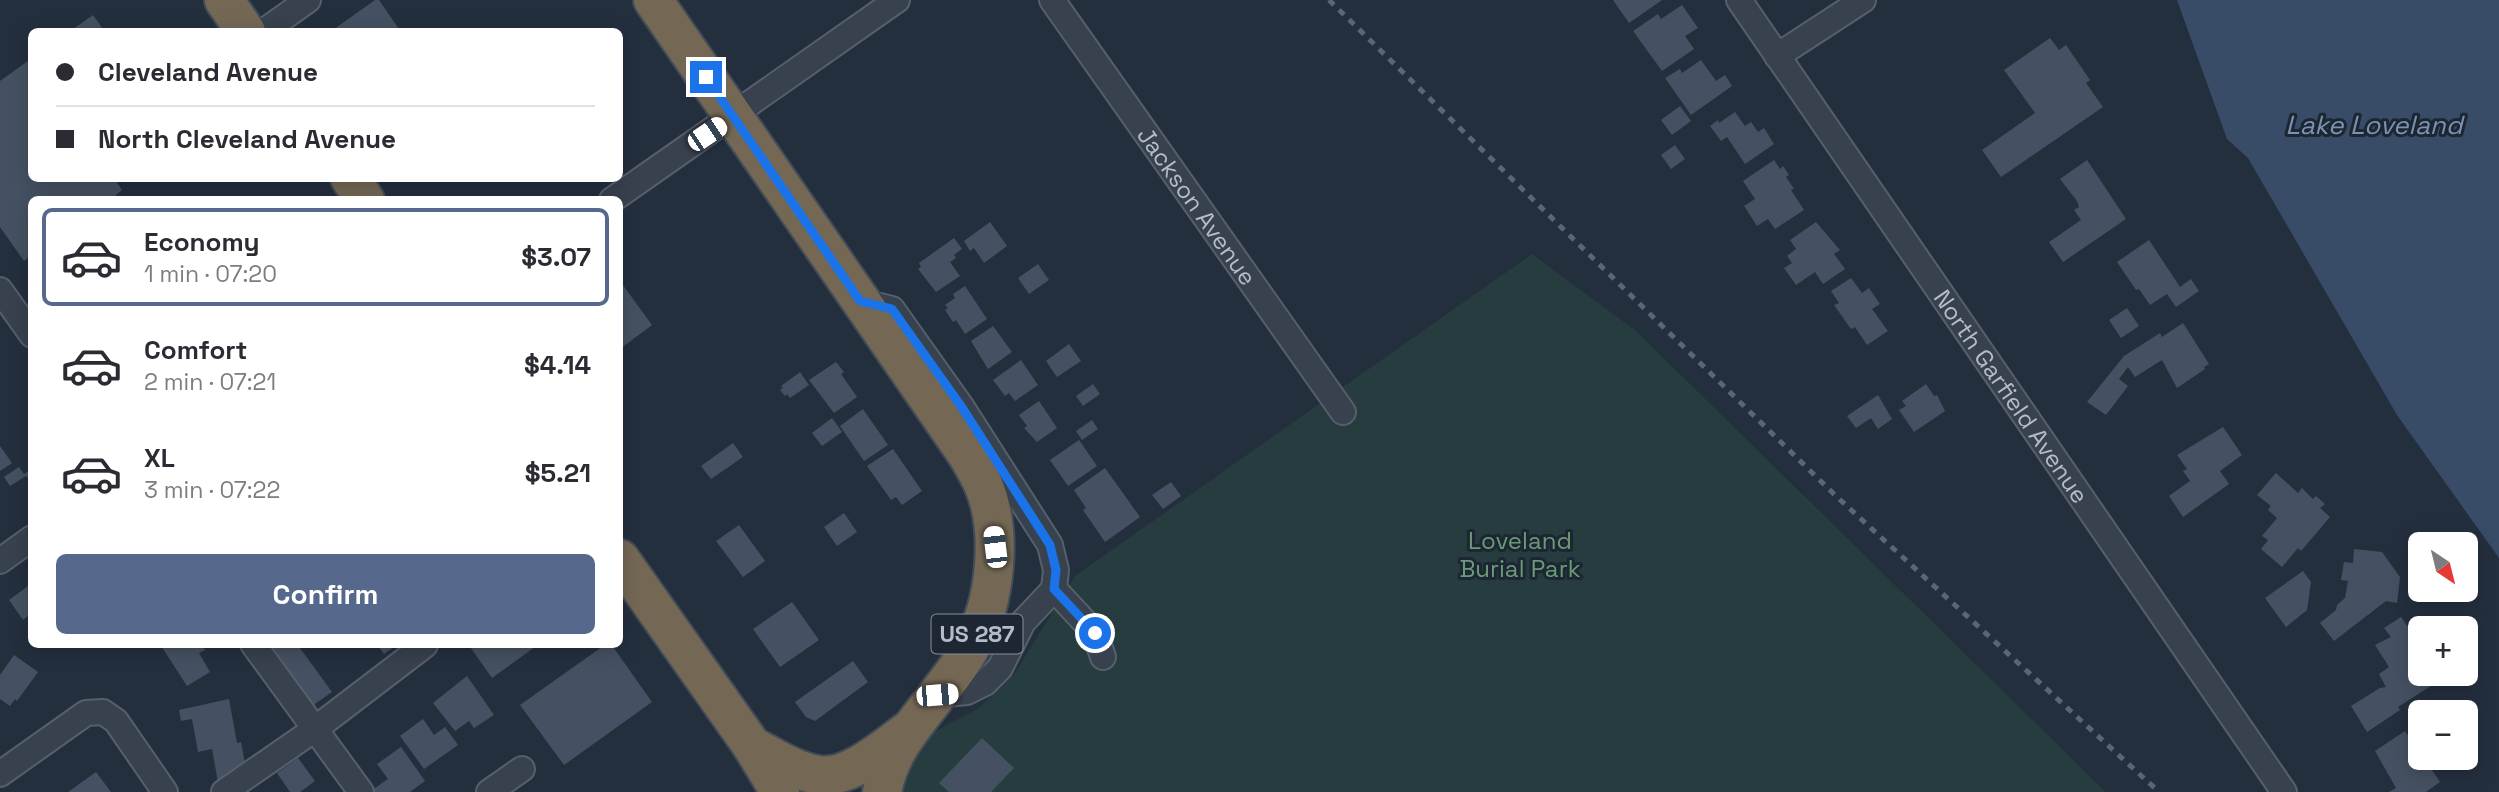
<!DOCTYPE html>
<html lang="en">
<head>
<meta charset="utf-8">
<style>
  body { margin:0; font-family:"Space Grotesk",sans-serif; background:#f7f7f7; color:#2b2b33; height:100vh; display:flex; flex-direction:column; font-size:26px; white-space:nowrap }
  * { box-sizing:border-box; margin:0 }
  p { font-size:23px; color:#7c7c81 }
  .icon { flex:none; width:38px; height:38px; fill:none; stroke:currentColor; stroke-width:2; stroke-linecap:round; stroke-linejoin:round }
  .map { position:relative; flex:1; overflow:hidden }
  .drawer { position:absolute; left:28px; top:196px; width:595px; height:452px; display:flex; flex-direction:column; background:#fff; border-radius:10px; box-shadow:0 4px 18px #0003 }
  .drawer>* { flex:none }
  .hud { position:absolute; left:28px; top:28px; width:595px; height:154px; border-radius:10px; box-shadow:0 4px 18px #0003; display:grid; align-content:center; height:154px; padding:0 28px; background:#fff }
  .needle { width:46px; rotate:145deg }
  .tools { position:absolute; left:2408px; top:532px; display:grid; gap:14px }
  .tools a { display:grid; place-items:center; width:70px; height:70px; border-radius:10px; background:#fff; box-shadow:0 4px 18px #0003; font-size:35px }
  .end { position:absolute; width:32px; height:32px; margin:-16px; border:9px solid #1a73e8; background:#fff; box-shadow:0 0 0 4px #fff }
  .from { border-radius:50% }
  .car { position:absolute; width:21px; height:42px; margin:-21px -10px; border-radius:9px; box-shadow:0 0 5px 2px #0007; background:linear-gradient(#fff 24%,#345 0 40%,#fff 0 76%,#345 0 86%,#fff 0) }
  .hud b { display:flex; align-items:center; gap:24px; height:66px; font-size:26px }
  .hud b+b { border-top:2px solid #e1e1e2 }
  .hud i { width:18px; height:18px; background:#2b2b33 }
  ul { padding:12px 0 0; list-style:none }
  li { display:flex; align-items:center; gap:21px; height:98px; margin:0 14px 10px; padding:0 14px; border:4px solid transparent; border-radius:10px }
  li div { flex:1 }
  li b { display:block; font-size:26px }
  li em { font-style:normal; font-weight:700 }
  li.selected { border-color:#56698c }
  li>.icon { width:63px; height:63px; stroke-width:1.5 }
  .action { display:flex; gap:14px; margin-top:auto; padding:14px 28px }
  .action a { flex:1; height:80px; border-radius:10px; background:#56698c; color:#fff; font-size:28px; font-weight:700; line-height:80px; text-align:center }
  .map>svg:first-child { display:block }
  .green { fill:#263c3f }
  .water { fill:#394c67 }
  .building { fill:#455162 }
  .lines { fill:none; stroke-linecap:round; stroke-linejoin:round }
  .street-casing { stroke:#565f6c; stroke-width:28 }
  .highway-casing { stroke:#434c59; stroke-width:42 }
  .street { stroke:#38414e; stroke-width:24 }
  .highway { stroke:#746855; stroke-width:38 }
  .rail { stroke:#5a6575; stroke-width:5; stroke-dasharray:7 7; stroke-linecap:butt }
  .route { stroke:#1a73e8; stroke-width:9 }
  .labels { text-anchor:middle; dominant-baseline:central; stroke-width:6; stroke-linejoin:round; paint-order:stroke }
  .shield { fill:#1d2633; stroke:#878f9c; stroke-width:2 }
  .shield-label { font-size:23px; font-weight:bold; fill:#b4bcc9 }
  .street-label { font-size:24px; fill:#b4bcc9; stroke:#1d2633 }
  .park-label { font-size:24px; fill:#6b9a76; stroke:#1d2633 }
  .water-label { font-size:26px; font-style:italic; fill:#7c92b1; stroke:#1d2633 }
</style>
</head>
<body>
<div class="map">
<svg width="2499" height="792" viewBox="0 0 2499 792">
  <rect width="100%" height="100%" fill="#242f3e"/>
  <!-- green -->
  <path class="green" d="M 1532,254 L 1636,331 L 2106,792 L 902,792 L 906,775 L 930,734 L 979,708 L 1013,676 L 1075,576 Z"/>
  <!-- water -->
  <path class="water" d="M 2177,0 L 2499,0 L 2499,558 L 2397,415 L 2248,158 L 2227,139 Z"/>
  <!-- building -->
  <g class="building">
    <path d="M 375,0 L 379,0 L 401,32 L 330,32 Z"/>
    <path d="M 1613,0 L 1662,0 L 1629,23 Z"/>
    <path d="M 1682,5 L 1698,28 L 1685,36 L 1694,49 L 1662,71 L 1633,31 L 1658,14 L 1661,19 Z"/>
    <path d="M 93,15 L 105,32 L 69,32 Z"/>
    <path d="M 2050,38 L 2059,50 L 2066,45 L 2090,80 L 2086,83 L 2103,107 L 2001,177 L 1982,150 L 2035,113 L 2004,70 Z"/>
    <path d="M 32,58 L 32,178 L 114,178 L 122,190 L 110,200 L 32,200 L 32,255 L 24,261 L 0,227 L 0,81 Z"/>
    <path d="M 1701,60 L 1716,81 L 1725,75 L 1732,86 L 1691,115 L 1665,78 L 1680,69 L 1682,73 Z"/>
    <path d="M 1680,106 L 1691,121 L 1672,135 L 1661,120 Z"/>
    <path d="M 1735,112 L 1745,126 L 1751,122 L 1758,132 L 1764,128 L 1774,144 L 1745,164 L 1727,137 L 1721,141 L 1710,126 L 1718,120 L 1719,123 Z"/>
    <path d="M 1675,145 L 1685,159 L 1671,169 L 1661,155 Z"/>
    <path d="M 1774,160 L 1780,169 L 1783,166 L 1789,175 L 1786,177 L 1794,189 L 1791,190 L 1804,210 L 1775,229 L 1768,219 L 1757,226 L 1744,206 L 1755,199 L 1743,181 Z"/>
    <path d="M 2087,160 L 2126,219 L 2063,262 L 2049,242 L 2081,220 L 2074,210 L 2079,207 L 2077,201 L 2060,179 Z"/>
    <path d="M 990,222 L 1007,246 L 984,263 L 974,248 L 970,251 L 964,241 Z"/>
    <path d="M 1816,222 L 1840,250 L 1834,254 L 1845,269 L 1823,284 L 1815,272 L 1796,285 L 1784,268 L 1792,263 L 1787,256 L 1796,249 L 1790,240 Z"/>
    <path d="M 954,238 L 962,249 L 954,255 L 956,258 L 950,262 L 960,276 L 936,292 L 918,269 L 921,267 L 919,263 Z"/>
    <path d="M 2149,240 L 2180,287 L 2191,279 L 2199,291 L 2176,307 L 2167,294 L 2150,305 L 2139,289 L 2136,290 L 2117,262 Z"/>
    <path d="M 1038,264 L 1049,280 L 1029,294 L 1018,278 Z"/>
    <path d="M 1851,278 L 1862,293 L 1869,288 L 1880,304 L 1872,309 L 1888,331 L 1867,345 L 1855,327 L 1851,329 L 1834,305 L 1839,303 L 1831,291 Z"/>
    <path d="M 620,281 L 652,325 L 620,349 Z"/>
    <path d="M 965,286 L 987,319 L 965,334 L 956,320 L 953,322 L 945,310 L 948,308 L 945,305 L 955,298 L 953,294 Z"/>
    <path d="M 2127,308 L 2139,326 L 2121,338 L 2109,320 Z"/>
    <path d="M 2183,323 L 2209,364 L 2204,367 L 2205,369 L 2177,388 L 2162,360 L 2135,377 L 2128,367 L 2119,379 L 2128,386 L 2106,415 L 2087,402 L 2124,356 L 2160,333 L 2162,337 Z"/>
    <path d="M 993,326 L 1012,352 L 988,369 L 971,341 Z"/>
    <path d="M 1069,344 L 1081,361 L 1057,377 L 1046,361 Z"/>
    <path d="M 1021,360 L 1038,385 L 1015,401 L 1009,393 L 1005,396 L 993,380 Z"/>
    <path d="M 836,362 L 844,372 L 841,374 L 857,397 L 834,413 L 809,380 Z"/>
    <path d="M 800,372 L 809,385 L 790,398 L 787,394 L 785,396 L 780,390 L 783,388 L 781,386 Z"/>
    <path d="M 1093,384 L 1100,394 L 1083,406 L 1076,396 Z"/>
    <path d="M 1926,384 L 1934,396 L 1937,395 L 1945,411 L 1914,432 L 1899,410 L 1906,406 L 1902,401 Z"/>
    <path d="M 1878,395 L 1892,419 L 1878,429 L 1871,418 L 1856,428 L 1847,416 Z"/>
    <path d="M 1039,401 L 1057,428 L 1037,442 L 1024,428 L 1027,426 L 1019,415 Z"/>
    <path d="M 863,409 L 888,445 L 864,461 L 840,426 Z"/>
    <path d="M 832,418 L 842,432 L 822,446 L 812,433 Z"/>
    <path d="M 1092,420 L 1098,429 L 1082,440 L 1076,431 Z"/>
    <path d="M 2223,427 L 2242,455 L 2220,471 L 2229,484 L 2183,517 L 2169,496 L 2190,481 L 2183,471 L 2187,469 L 2177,455 Z"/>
    <path d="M 1079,440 L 1097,466 L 1068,486 L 1050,460 Z"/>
    <path d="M 733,443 L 743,457 L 711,479 L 701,466 Z"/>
    <path d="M 0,446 L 12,463 L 0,471 Z"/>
    <path d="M 893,449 L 922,491 L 902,505 L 896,497 L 891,500 L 867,466 Z"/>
    <path d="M 19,467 L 24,474 L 32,469 L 32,483 L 26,476 L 10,486 L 4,477 Z"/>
    <path d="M 1105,468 L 1140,517 L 1105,542 L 1083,510 L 1086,508 L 1074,490 Z"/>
    <path d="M 2276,473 L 2298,493 L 2302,488 L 2313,499 L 2316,496 L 2325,504 L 2320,508 L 2330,517 L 2301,551 L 2298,548 L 2282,567 L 2261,549 L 2268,540 L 2262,536 L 2277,518 L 2268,510 L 2271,506 L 2257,495 Z"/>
    <path d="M 1171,482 L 1181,496 L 1163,509 L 1152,495 Z"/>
    <path d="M 844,513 L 857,532 L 837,546 L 824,527 Z"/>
    <path d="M 739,525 L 765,561 L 743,577 L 716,541 Z"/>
    <path d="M 2354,549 L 2382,552 L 2400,577 L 2397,603 L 2386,601 L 2334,641 L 2320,623 L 2336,610 L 2337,605 L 2345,598 L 2348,581 L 2341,580 L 2344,562 L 2353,563 Z"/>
    <path d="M 2303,571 L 2311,582 L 2307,610 L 2286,627 L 2265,598 Z"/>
    <path d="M 32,583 L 32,613 L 23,620 L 9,600 Z"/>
    <path d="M 792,602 L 819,640 L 780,667 L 753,629 Z"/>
    <path d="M 2401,617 L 2417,640 L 2420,639 L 2420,674 L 2435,674 L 2440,680 L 2398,707 L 2400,710 L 2367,732 L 2351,706 L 2380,688 L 2386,687 L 2379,674 L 2389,667 L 2375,645 L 2391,637 L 2384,628 Z"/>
    <path d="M 160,644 L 202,644 L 205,650 L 199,653 L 210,672 L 187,686 Z"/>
    <path d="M 263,644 L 297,644 L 332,692 L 309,708 Z"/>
    <path d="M 377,644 L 398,644 L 384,654 Z"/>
    <path d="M 468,644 L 539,644 L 492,678 Z"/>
    <path d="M 606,644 L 611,644 L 652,702 L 564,765 L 520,705 Z"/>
    <path d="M 14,655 L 38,672 L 17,701 L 15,699 L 10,706 L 0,699 L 0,675 Z"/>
    <path d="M 853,661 L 868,682 L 815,721 L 806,717 L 795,702 Z"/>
    <path d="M 467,676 L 494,715 L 474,728 L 469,721 L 455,731 L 433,703 Z"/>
    <path d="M 229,699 L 237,743 L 241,742 L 245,763 L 218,782 L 212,749 L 198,752 L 192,719 L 181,721 L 179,710 Z"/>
    <path d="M 423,719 L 434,735 L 445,727 L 458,745 L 424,769 L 400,736 Z"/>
    <path d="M 2405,731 L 2420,753 L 2420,758 L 2424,758 L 2440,782 L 2426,792 L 2389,792 L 2396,788 L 2375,751 Z"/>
    <path d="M 982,738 L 1014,768 L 991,792 L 949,792 L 939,783 Z"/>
    <path d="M 401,747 L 425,781 L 410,792 L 374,792 L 372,790 L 388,779 L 377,764 Z"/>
    <path d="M 298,758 L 315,781 L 300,792 L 290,792 L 277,773 Z"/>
    <path d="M 96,772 L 111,792 L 68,792 Z"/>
  </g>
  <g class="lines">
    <!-- street casing -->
    <g class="street-casing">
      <g id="street">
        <path id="s1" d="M 1052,0 L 1343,412"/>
        <path id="s2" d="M 1739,0 L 2284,792"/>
        <path d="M 263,32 L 308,0"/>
        <path d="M 1777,56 L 1863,0"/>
        <path d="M 612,200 L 897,0"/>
        <path d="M 0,290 L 32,335"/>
        <path d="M 860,301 L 892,309 L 961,406 L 1050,545 L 1056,570 L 1054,589"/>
        <path d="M 0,561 L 32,538"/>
        <path d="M 1054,589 L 1095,633 L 1103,657"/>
        <path d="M 253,644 L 361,792"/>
        <path d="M 937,695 L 967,692 L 985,683 L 1000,668 L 1023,622 L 1054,589"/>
        <path d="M 0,774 L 86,713 L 103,712 L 116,721 L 165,792"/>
        <path d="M 224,792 L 315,729 L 425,645"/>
        <path d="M 489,792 L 522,769"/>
      </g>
    </g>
    <!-- highway casing -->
    <g class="highway-casing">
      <g id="highway">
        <path d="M 224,0 L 246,32"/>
        <path d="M 653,0 L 968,456 C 973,465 979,475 983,484 C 1003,531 996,603 971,646 C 962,664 949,679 937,695 C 913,727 890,750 882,792"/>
        <path d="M 350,178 L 365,200"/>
        <path d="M 620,559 L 752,746 L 780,792"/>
        <path d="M 752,746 C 773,757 795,771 818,775 C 848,780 884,748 906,732"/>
      </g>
    </g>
    <!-- street -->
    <use href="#street" class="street"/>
    <!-- highway -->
    <use href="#highway" class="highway"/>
    <!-- rail -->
    <path class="rail" d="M 1329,0 L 1837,497 L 2159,792"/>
  </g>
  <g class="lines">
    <!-- route -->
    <path class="route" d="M 706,77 L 860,301 L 892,309 L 961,406 L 1050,545 L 1056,570 L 1054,589 L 1095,633"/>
  </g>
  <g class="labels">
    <!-- shield labels -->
    <rect class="shield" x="931.5" y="614.5" width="91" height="39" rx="5"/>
    <g class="shield-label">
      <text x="977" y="634">US 287</text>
    </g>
    <!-- street labels -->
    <g class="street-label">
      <text stroke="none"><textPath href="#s1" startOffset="252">Jackson Avenue</textPath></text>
      <text stroke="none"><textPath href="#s2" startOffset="481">North Garfield Avenue</textPath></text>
    </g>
    <!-- park labels -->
    <g class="park-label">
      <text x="1520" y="540">Loveland<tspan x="1520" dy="28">Burial Park</tspan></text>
    </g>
    <!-- water labels -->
    <g class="water-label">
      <text x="2374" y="125">Lake Loveland</text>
    </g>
  </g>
</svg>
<div class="tools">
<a><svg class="needle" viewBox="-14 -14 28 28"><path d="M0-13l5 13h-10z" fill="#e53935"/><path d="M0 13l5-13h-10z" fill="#7c7c81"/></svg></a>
<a>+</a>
<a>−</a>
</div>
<i class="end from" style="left:1095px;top:633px"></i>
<i class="end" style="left:706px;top:77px"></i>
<i class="car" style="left:707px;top:134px;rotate:56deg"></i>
<i class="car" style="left:995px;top:547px;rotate:353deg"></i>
<i class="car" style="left:937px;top:695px;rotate:85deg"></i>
<div class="hud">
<b><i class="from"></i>Cleveland Avenue</b>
<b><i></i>North Cleveland Avenue</b>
</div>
<section class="drawer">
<ul>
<li class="selected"><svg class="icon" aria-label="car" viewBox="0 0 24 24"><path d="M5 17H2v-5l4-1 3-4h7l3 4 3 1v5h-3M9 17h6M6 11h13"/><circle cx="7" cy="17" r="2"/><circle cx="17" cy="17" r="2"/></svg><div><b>Economy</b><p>1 min · 07:20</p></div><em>$3.07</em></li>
<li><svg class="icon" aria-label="car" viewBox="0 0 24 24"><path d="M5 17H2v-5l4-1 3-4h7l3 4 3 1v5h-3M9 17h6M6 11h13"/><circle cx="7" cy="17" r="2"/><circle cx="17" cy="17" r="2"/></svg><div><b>Comfort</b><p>2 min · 07:21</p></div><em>$4.14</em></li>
<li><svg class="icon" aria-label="car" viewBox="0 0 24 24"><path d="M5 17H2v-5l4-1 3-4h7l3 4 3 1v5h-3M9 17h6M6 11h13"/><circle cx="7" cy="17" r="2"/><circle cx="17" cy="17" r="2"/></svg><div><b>XL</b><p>3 min · 07:22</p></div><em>$5.21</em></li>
</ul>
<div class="action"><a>Confirm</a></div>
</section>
</div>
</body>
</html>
